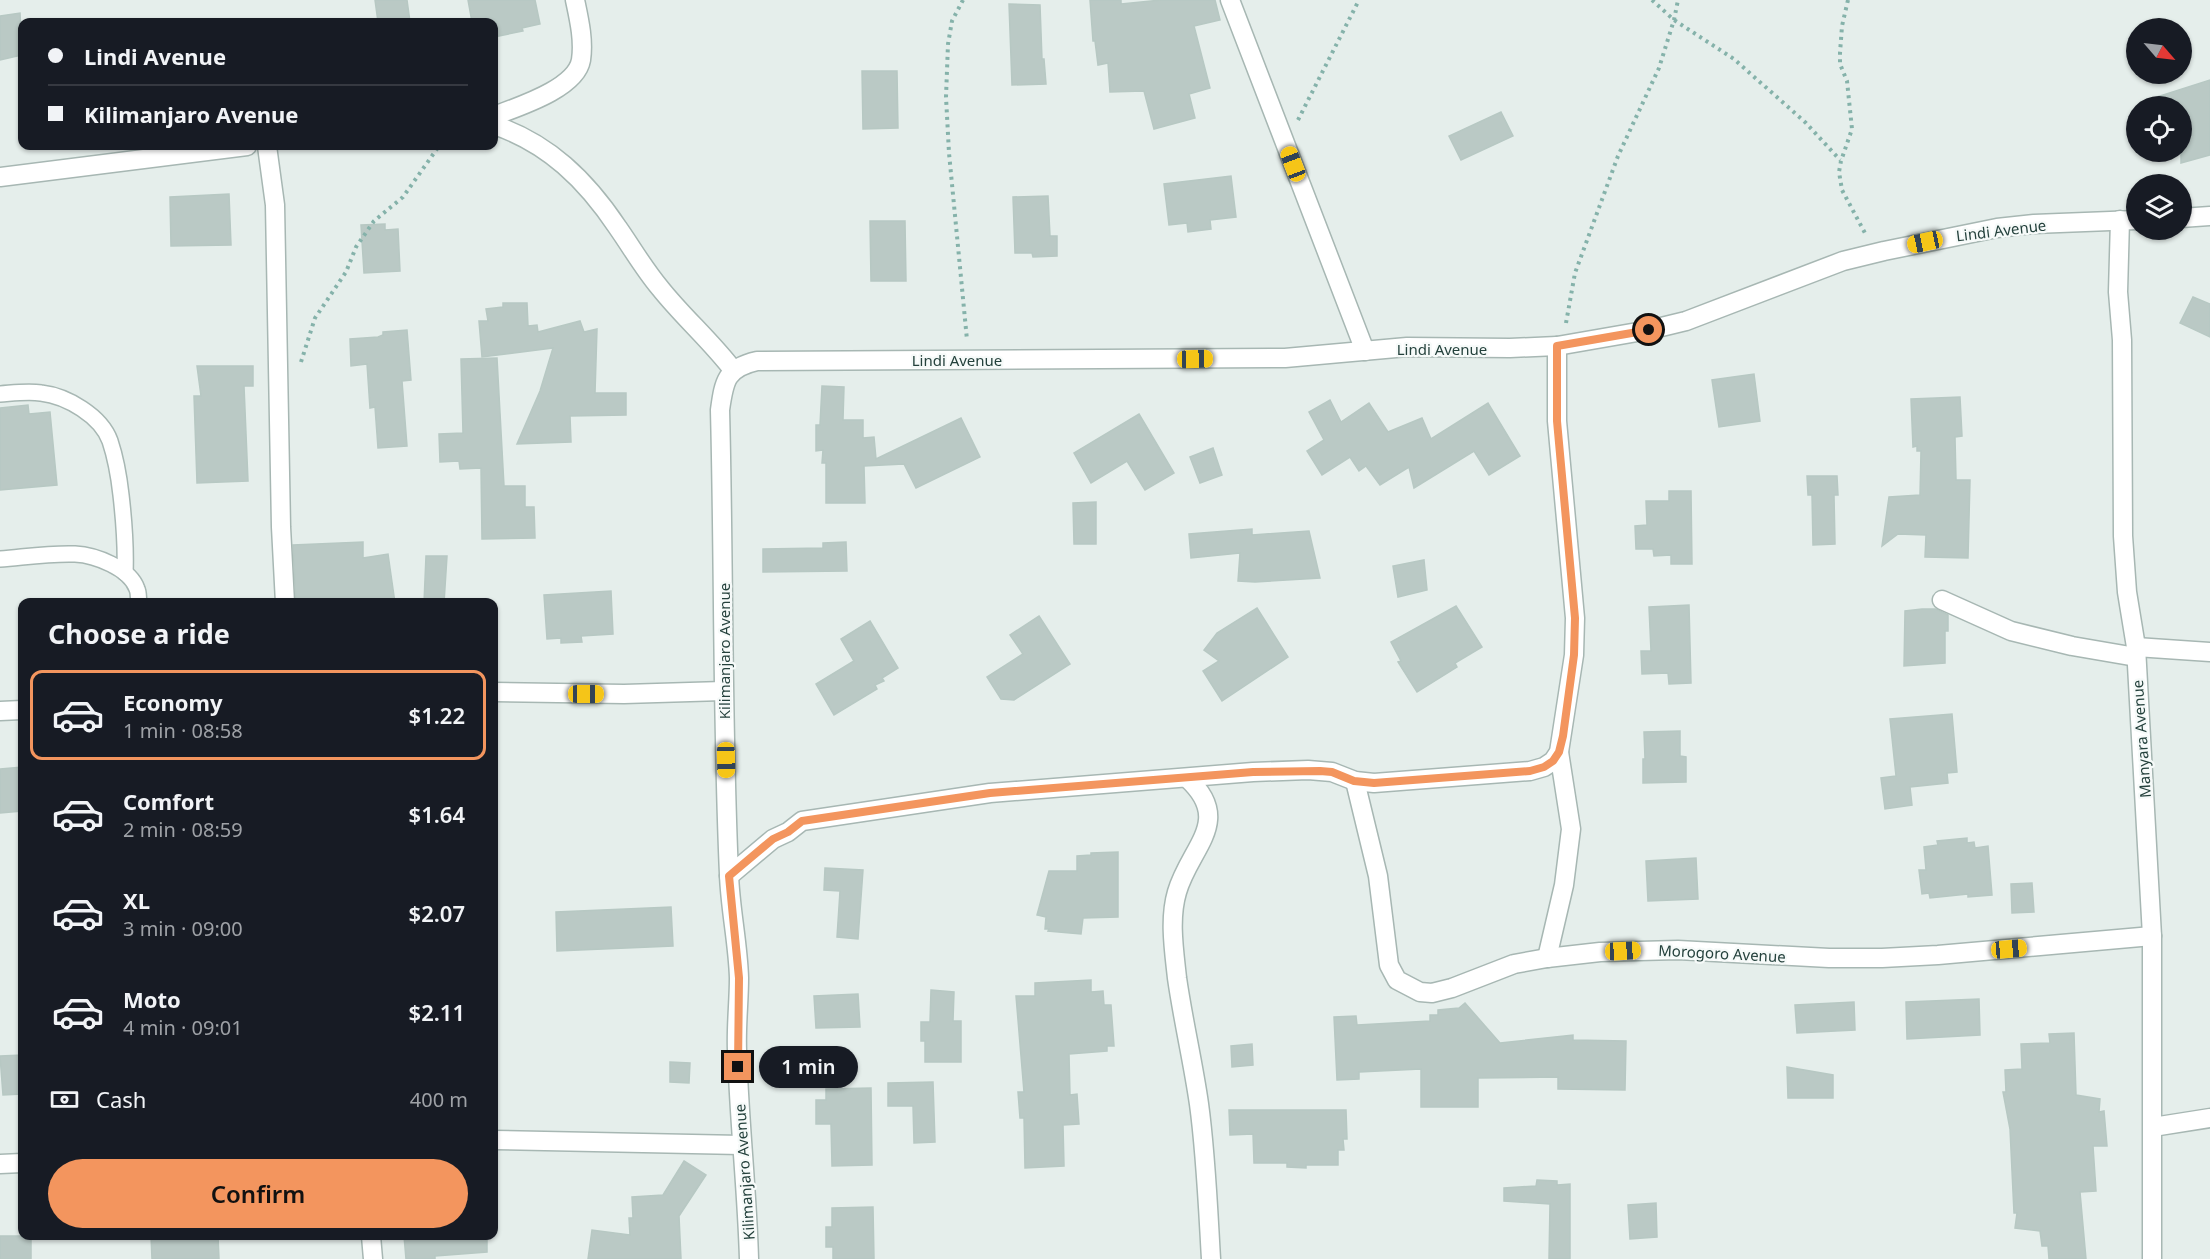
<!DOCTYPE html>
<html lang="en">
<head>
<meta charset="utf-8">
<style>
  body { margin:0; font-family:"Noto Sans",sans-serif; background:#20242c; color:#f1f3f6; height:100vh; display:flex; flex-direction:column; font-size:22px; white-space:nowrap }
  * { box-sizing:border-box; margin:0 }
  p { font-size:20px; color:#9ea1a6 }
  .icon { flex:none; width:33px; height:33px; fill:none; stroke:currentColor; stroke-width:2; stroke-linecap:round; stroke-linejoin:round }
  .map { position:relative; flex:1; overflow:hidden }
  .details { position:absolute; left:18px; top:598px; width:480px; height:642px; display:flex; flex-direction:column; background:#171b24; border-radius:12px; box-shadow:0 2px 4px #0004 }
  .details>* { flex:none }
  .guide { position:absolute; left:18px; top:18px; width:480px; height:132px; border-radius:12px; box-shadow:0 2px 4px #0004; display:grid; align-content:center; height:132px; padding:0 30px; background:#171b24 }
  .needle { width:39px; rotate:118deg }
  .tools { position:absolute; left:2126px; top:18px; display:grid; gap:12px }
  .tools a { display:grid; place-items:center; width:66px; height:66px; border-radius:50%; background:#171b24; box-shadow:0 2px 4px #0004; font-size:30px }
  .end { position:absolute; width:27px; height:27px; margin:-14px; border:8px solid #f3955e; background:#111; box-shadow:0 0 0 3px #111 }
  .from { border-radius:50% }
  .bubble { position:absolute; height:42px; border-radius:21px; background:#171b24; box-shadow:0 2px 4px #0004; font-size:20px; font-weight:600; line-height:42px; text-align:center }
  .car { position:absolute; width:18px; height:36px; margin:-18px -9px; border-radius:8px; box-shadow:0 0 4px 2px #0007; background:linear-gradient(#f5c518 24%,#345 0 40%,#f5c518 0 76%,#345 0 86%,#f5c518 0) }
  .guide b { display:flex; align-items:center; gap:21px; height:57px; font-size:22px }
  .guide b+b { border-top:2px solid #363941 }
  .guide i { width:15px; height:15px; background:#f1f3f6 }
  ul { padding:0; list-style:none }
  li { display:flex; align-items:center; gap:18px; height:90px; margin:0 12px 9px; padding:0 18px; border:3px solid transparent; border-radius:12px }
  li div { flex:1 }
  li b { display:block; font-size:22px }
  li em { font-style:normal; font-weight:600 }
  li.selected { border-color:#f3955e }
  li>.icon { width:54px; height:54px; stroke-width:1.5 }
  h2 { padding:0 30px; font-size:27px; line-height:72px }
  .pay { display:flex; align-items:center; gap:15px; height:66px; padding:0 30px; font-size:22px }
  .pay p { margin-inline-start:auto }
  .button { display:flex; gap:12px; margin-top:auto; padding:12px 30px }
  .button a { flex:1; height:69px; border-radius:36px; background:#f3955e; color:#111; font-size:24px; font-weight:600; line-height:69px; text-align:center }
  .map>svg:first-child { display:block }
  .building { fill:#bac9c5; stroke:#b7c8c3; stroke-width:1.5 }
  .lines { fill:none; stroke-linecap:round; stroke-linejoin:round }
  .service-casing { stroke:#a7b7b3; stroke-width:18 }
  .minor-casing { stroke:#a7b7b3; stroke-width:21 }
  .path { stroke:#85b2aa; stroke-width:4; stroke-dasharray:3 4.5; stroke-linecap:butt }
  .service { stroke:#fff; stroke-width:15 }
  .minor { stroke:#fff; stroke-width:18 }
  .route { stroke:#f3955e; stroke-width:8 }
  .labels { text-anchor:middle; dominant-baseline:central; stroke-width:4.5; stroke-linejoin:round; paint-order:stroke }
  .street-label { font-size:15px; fill:#24413c; stroke:#f6faf9 }
</style>
</head>
<body>
<div class="map">
<svg width="2210" height="1259" viewBox="0 0 2210 1259">
  <rect width="100%" height="100%" fill="#e5eeeb"/>
  <!-- building -->
  <g class="building">
    <path d="M 375,0 L 407,0 L 410,22 L 378,22 Z"/>
    <path d="M 468,0 L 535,0 L 540,24 L 522,28 L 523,31 L 494,37 L 494,22 L 472,22 Z"/>
    <path d="M 1090,0 L 1121,0 L 1121,4 L 1161,0 L 1215,0 L 1220,20 L 1194,26 L 1210,88 L 1189,94 L 1195,118 L 1154,129 L 1144,91 L 1110,92 L 1108,63 L 1098,65 L 1095,41 L 1093,41 Z"/>
    <path d="M 1009,4 L 1040,5 L 1042,59 L 1044,59 L 1046,84 L 1012,85 Z"/>
    <path d="M 20,13 L 22,55 L 0,60 L 0,16 Z"/>
    <path d="M 862,71 L 897,71 L 898,128 L 863,129 Z"/>
    <path d="M 2210,80 L 2210,155 L 2181,163 L 2181,106 L 2141,106 L 2141,102 Z"/>
    <path d="M 1501,112 L 1513,136 L 1461,160 L 1449,136 Z"/>
    <path d="M 1231,176 L 1236,217 L 1210,220 L 1211,229 L 1188,232 L 1187,223 L 1169,225 L 1164,184 Z"/>
    <path d="M 229,194 L 231,245 L 171,246 L 170,197 Z"/>
    <path d="M 1048,196 L 1050,236 L 1057,236 L 1057,256 L 1033,257 L 1032,253 L 1015,253 L 1013,197 Z"/>
    <path d="M 870,221 L 905,221 L 906,281 L 871,281 Z"/>
    <path d="M 385,224 L 385,230 L 398,229 L 400,271 L 364,273 L 361,225 Z"/>
    <path d="M 2193,297 L 2210,304 L 2210,337 L 2180,323 Z"/>
    <path d="M 503,303 L 527,303 L 528,326 L 537,325 L 538,332 L 580,321 L 584,332 L 597,329 L 595,393 L 626,393 L 626,415 L 570,416 L 571,442 L 517,444 L 540,391 L 553,348 L 482,357 L 479,321 L 488,321 L 486,309 L 503,307 Z"/>
    <path d="M 407,330 L 411,380 L 402,381 L 407,446 L 378,448 L 375,407 L 370,408 L 367,364 L 351,366 L 350,339 L 378,337 L 383,335 L 383,332 Z"/>
    <path d="M 497,358 L 504,486 L 525,486 L 525,507 L 534,507 L 535,538 L 482,539 L 481,468 L 460,469 L 459,461 L 440,462 L 439,434 L 463,433 L 461,359 Z"/>
    <path d="M 197,366 L 253,366 L 253,386 L 244,386 L 248,481 L 197,483 L 194,396 L 201,396 Z"/>
    <path d="M 1754,374 L 1760,421 L 1719,427 L 1712,380 Z"/>
    <path d="M 822,386 L 844,387 L 843,420 L 863,420 L 863,438 L 874,437 L 876,459 L 961,418 L 980,457 L 916,488 L 904,464 L 864,466 L 865,503 L 826,503 L 826,463 L 822,463 L 823,450 L 816,451 L 816,425 L 820,425 Z"/>
    <path d="M 1960,397 L 1962,436 L 1955,437 L 1956,480 L 1970,480 L 1968,558 L 1925,557 L 1926,535 L 1898,534 L 1882,546 L 1889,497 L 1920,495 L 1921,451 L 1917,451 L 1917,446 L 1913,447 L 1911,399 Z"/>
    <path d="M 1330,400 L 1341,422 L 1369,403 L 1388,432 L 1422,418 L 1431,439 L 1488,403 L 1520,456 L 1489,475 L 1474,451 L 1414,488 L 1409,467 L 1380,485 L 1366,466 L 1359,471 L 1350,457 L 1322,475 L 1307,451 L 1324,440 L 1309,412 Z"/>
    <path d="M 28,405 L 29,414 L 50,412 L 57,485 L 0,490 L 0,408 Z"/>
    <path d="M 1139,414 L 1174,473 L 1145,490 L 1127,461 L 1091,483 L 1074,453 Z"/>
    <path d="M 1213,448 L 1222,475 L 1200,483 L 1190,457 Z"/>
    <path d="M 1807,476 L 1837,476 L 1838,495 L 1834,495 L 1835,544 L 1813,545 L 1812,495 L 1808,495 Z"/>
    <path d="M 1669,491 L 1691,491 L 1692,564 L 1671,564 L 1671,555 L 1654,556 L 1653,549 L 1636,549 L 1635,526 L 1647,525 L 1646,501 L 1669,501 Z"/>
    <path d="M 1096,502 L 1096,544 L 1074,544 L 1073,503 Z"/>
    <path d="M 1252,529 L 1252,535 L 1309,531 L 1320,578 L 1255,582 L 1238,581 L 1240,553 L 1191,558 L 1189,534 Z"/>
    <path d="M 363,542 L 363,558 L 388,554 L 395,603 L 296,603 L 293,545 Z"/>
    <path d="M 846,542 L 847,571 L 763,572 L 763,549 L 823,548 L 823,543 Z"/>
    <path d="M 426,556 L 447,556 L 444,603 L 424,603 Z"/>
    <path d="M 1424,560 L 1427,590 L 1398,597 L 1393,566 Z"/>
    <path d="M 611,591 L 613,634 L 581,636 L 582,642 L 561,643 L 561,638 L 547,639 L 544,595 Z"/>
    <path d="M 1689,605 L 1691,683 L 1669,684 L 1668,673 L 1642,674 L 1641,651 L 1651,651 L 1649,607 Z"/>
    <path d="M 1456,606 L 1482,647 L 1455,663 L 1457,667 L 1417,692 L 1398,662 L 1401,661 L 1391,642 Z"/>
    <path d="M 1257,608 L 1288,657 L 1222,701 L 1203,671 L 1219,661 L 1204,650 L 1217,633 Z"/>
    <path d="M 1922,609 L 1936,609 L 1948,615 L 1948,631 L 1945,631 L 1945,663 L 1904,666 L 1905,611 Z"/>
    <path d="M 1039,616 L 1070,664 L 1014,700 L 1001,699 L 987,677 L 1023,654 L 1010,635 Z"/>
    <path d="M 870,621 L 898,668 L 882,678 L 884,681 L 875,685 L 877,689 L 834,715 L 816,684 L 854,661 L 841,639 Z"/>
    <path d="M 1952,714 L 1957,772 L 1947,773 L 1948,783 L 1910,787 L 1912,805 L 1885,809 L 1881,778 L 1896,776 L 1890,719 Z"/>
    <path d="M 1680,731 L 1680,756 L 1686,757 L 1686,782 L 1643,783 L 1643,759 L 1645,759 L 1644,732 Z"/>
    <path d="M 22,767 L 22,811 L 0,813 L 0,769 Z"/>
    <path d="M 1967,838 L 1967,843 L 1974,842 L 1975,848 L 1988,846 L 1992,895 L 1968,897 L 1968,894 L 1930,898 L 1929,893 L 1922,894 L 1919,870 L 1926,870 L 1924,847 L 1938,845 L 1937,841 Z"/>
    <path d="M 1118,852 L 1118,917 L 1083,918 L 1081,934 L 1048,931 L 1049,929 L 1045,929 L 1046,917 L 1037,915 L 1049,871 L 1077,871 L 1077,856 L 1091,855 L 1091,853 Z"/>
    <path d="M 1696,858 L 1698,899 L 1648,901 L 1646,861 Z"/>
    <path d="M 825,868 L 863,870 L 858,939 L 837,937 L 840,891 L 824,890 Z"/>
    <path d="M 2032,883 L 2034,912 L 2012,913 L 2011,884 Z"/>
    <path d="M 671,907 L 673,946 L 557,951 L 556,912 Z"/>
    <path d="M 1091,980 L 1091,992 L 1103,991 L 1104,1005 L 1111,1005 L 1114,1046 L 1107,1046 L 1107,1051 L 1069,1054 L 1070,1095 L 1077,1094 L 1079,1124 L 1063,1125 L 1064,1166 L 1025,1168 L 1024,1118 L 1020,1118 L 1018,1092 L 1024,1092 L 1016,996 L 1035,996 L 1035,983 Z"/>
    <path d="M 931,990 L 954,992 L 953,1021 L 961,1021 L 961,1062 L 925,1062 L 925,1041 L 921,1041 L 921,1022 L 930,1022 Z"/>
    <path d="M 858,994 L 860,1027 L 816,1028 L 814,996 Z"/>
    <path d="M 1979,999 L 1980,1035 L 1907,1039 L 1906,1002 Z"/>
    <path d="M 1854,1002 L 1855,1030 L 1797,1033 L 1795,1005 Z"/>
    <path d="M 1465,1003 L 1500,1043 L 1573,1035 L 1573,1040 L 1626,1041 L 1625,1090 L 1558,1089 L 1558,1077 L 1478,1078 L 1478,1107 L 1421,1107 L 1421,1069 L 1359,1072 L 1359,1079 L 1337,1080 L 1334,1017 L 1356,1016 L 1357,1025 L 1430,1021 L 1430,1015 L 1438,1015 L 1438,1010 L 1459,1008 Z"/>
    <path d="M 2074,1033 L 2076,1095 L 2100,1099 L 2099,1112 L 2104,1111 L 2107,1146 L 2093,1146 L 2096,1191 L 2080,1192 L 2086,1259 L 2049,1259 L 2048,1246 L 2042,1246 L 2040,1231 L 2015,1228 L 2017,1213 L 2014,1213 L 2010,1129 L 2003,1092 L 2006,1092 L 2005,1070 L 2022,1069 L 2021,1044 L 2050,1043 L 2049,1034 Z"/>
    <path d="M 1252,1044 L 1253,1065 L 1232,1067 L 1231,1046 Z"/>
    <path d="M 22,1055 L 22,1094 L 3,1095 L 0,1056 Z"/>
    <path d="M 670,1062 L 690,1063 L 689,1083 L 670,1082 Z"/>
    <path d="M 1787,1067 L 1833,1075 L 1833,1098 L 1788,1098 Z"/>
    <path d="M 933,1082 L 935,1142 L 914,1143 L 913,1106 L 888,1106 L 888,1083 Z"/>
    <path d="M 871,1088 L 872,1165 L 832,1166 L 831,1124 L 816,1124 L 816,1100 L 826,1100 L 826,1089 Z"/>
    <path d="M 1229,1110 L 1346,1110 L 1347,1139 L 1343,1139 L 1344,1150 L 1338,1150 L 1338,1165 L 1306,1165 L 1306,1168 L 1287,1167 L 1287,1163 L 1254,1163 L 1253,1134 L 1230,1135 Z"/>
    <path d="M 684,1161 L 706,1175 L 679,1216 L 681,1259 L 588,1259 L 592,1230 L 630,1235 L 629,1218 L 633,1218 L 632,1197 L 663,1195 Z"/>
    <path d="M 1537,1180 L 1557,1181 L 1557,1185 L 1570,1184 L 1570,1259 L 1549,1259 L 1550,1204 L 1504,1201 L 1504,1188 L 1536,1186 Z"/>
    <path d="M 1656,1203 L 1657,1237 L 1630,1239 L 1628,1205 Z"/>
    <path d="M 873,1207 L 874,1259 L 833,1259 L 833,1247 L 826,1247 L 826,1227 L 832,1227 L 832,1208 Z"/>
    <rect x="0" y="1236" width="31" height="23"/>
    <path d="M 151,1236 L 218,1236 L 219,1259 L 152,1259 Z"/>
    <path d="M 404,1236 L 487,1236 L 487,1252 L 435,1256 L 435,1259 L 406,1259 Z"/>
  </g>
  <g class="lines">
    <!-- service casing -->
    <g class="service-casing">
      <g id="service">
        <path d="M 0,394 C 14,393 28,391 41,393 C 67,396 101,416 110,441 C 116,459 119,477 121,495 C 124,521 126,547 125,573"/>
        <path d="M 0,559 C 25,557 50,553 75,554 C 95,555 130,568 137,589 C 139,593 138,599 139,603"/>
      </g>
    </g>
    <!-- minor casing -->
    <g class="minor-casing">
      <g id="minor">
        <path d="M 1230,0 L 1365,351"/>
        <path d="M 494,116 C 517,107 576,89 581,60 C 584,40 579,19 575,0"/>
        <path d="M 494,125 C 548,143 586,180 618,228 C 632,248 644,269 660,288 C 683,317 711,341 733,370"/>
        <path d="M 267,146 L 275,205 L 281,527 L 285,603"/>
        <path d="M 0,177 L 247,146"/>
        <path d="M 2181,218 L 2210,216"/>
        <path d="M 2120,220 L 2118,292 L 2122,340 L 2123,536 L 2127,592 L 2136,647 L 2152,936 L 2152,1259"/>
        <path d="M 1942,600 L 2011,631 L 2072,646 L 2136,657"/>
        <path d="M 2136,647 L 2210,652"/>
        <path d="M 494,692 L 624,694 L 723,691"/>
        <path d="M 0,711 L 22,710"/>
        <path d="M 1187,778 C 1234,821 1190,847 1177,892 C 1169,919 1174,950 1177,978 C 1183,1020 1193,1062 1199,1104 C 1206,1155 1208,1208 1211,1259"/>
        <path d="M 1355,781 L 1378,876 L 1389,965 L 1397,980 L 1420,992 L 1432,993 L 1452,988 L 1514,964 L 1547,958 L 1600,952 L 1678,950 L 1829,958 L 1882,958 L 1938,955 L 2152,936"/>
        <path d="M 729,876 L 773,839 L 788,832 L 802,821 L 990,793 L 1253,772 L 1308,770 L 1332,772 L 1355,781 L 1374,783 L 1530,771 L 1544,767 L 1553,761 L 1559,752 L 1574,655 L 1575,618 L 1557,421 L 1557,346"/>
        <path d="M 1547,958 L 1564,885 L 1571,829 L 1559,752"/>
        <path d="M 2153,1127 L 2210,1118"/>
        <path d="M 494,1140 L 741,1145"/>
        <path d="M 0,1164 L 22,1163"/>
        <path d="M 371,1236 L 373,1259"/>
        <path d="M 749,1259 C 747,1189 739,1120 737,1050 C 736,1026 739,1002 739,978 C 738,943 730,908 729,874 C 722,719 724,565 720,410 C 724,381 726,368 757,361 L 1285,358 L 1407,347 L 1510,348 L 1557,346 L 1649,330 L 1686,321 L 1843,261 L 1884,251 L 1997,228 L 2034,224 L 2136,220"/>
      </g>
    </g>
    <!-- path -->
    <g class="path">
      <path d="M 963,0 L 952,21 L 948,44 L 946,97 L 949,153 L 967,340"/>
      <path d="M 1652,0 L 1674,20 L 1734,59 L 1806,123 L 1840,160"/>
      <path d="M 1848,0 L 1842,26 L 1840,53 L 1840,64 L 1847,81 L 1852,129 L 1841,161 L 1839,172 L 1842,190 L 1866,235"/>
      <path d="M 1298,120 L 1359,0"/>
      <path d="M 1566,323 L 1575,273 L 1618,156 L 1659,68 L 1674,20 L 1678,0"/>
      <path d="M 301,362 L 315,318 L 346,272 L 356,247 L 374,221 L 403,197 L 439,146"/>
    </g>
    <!-- service -->
    <use href="#service" class="service"/>
    <!-- minor -->
    <use href="#minor" class="minor"/>
  </g>
  <g class="lines">
    <!-- route -->
    <path class="route" d="M 738,1067 L 739,978 L 729,876 L 773,839 L 788,832 L 802,821 L 990,793 L 1253,772 L 1320,771 L 1332,772 L 1354,781 L 1374,783 L 1530,771 L 1544,767 L 1553,761 L 1559,752 L 1563,736 L 1574,655 L 1575,618 L 1557,421 L 1557,346 L 1649,330"/>
  </g>
  <g class="labels">
    <!-- street labels -->
    <g class="street-label">
      <text transform="translate(2001 230) rotate(-7)">Lindi Avenue</text>
      <text x="1442" y="349">Lindi Avenue</text>
      <text x="957" y="360">Lindi Avenue</text>
      <text transform="translate(724 651) rotate(-90)">Kilimanjaro Avenue</text>
      <text transform="translate(2141 739) rotate(-94)">Manyara Avenue</text>
      <text transform="translate(1722 953) rotate(3)">Morogoro Avenue</text>
      <text transform="translate(744 1172) rotate(-94)">Kilimanjaro Avenue</text>
    </g>
  </g>
</svg>
<div class="tools">
<a><svg class="needle" viewBox="-14 -14 28 28"><path d="M0-13l5 13h-10z" fill="#e53935"/><path d="M0 13l5-13h-10z" fill="#9ea1a6"/></svg></a>
<a><svg class="icon" aria-label="locate" viewBox="0 0 24 24"><circle cx="12" cy="12" r="6"/><path d="M12 2v4M12 18v4M2 12h4M18 12h4"/></svg></a>
<a><svg class="icon" aria-label="layers" viewBox="0 0 24 24"><path d="M12 4l9 5-9 5-9-5zM3 14l9 5 9-5"/></svg></a>
</div>
<i class="end from" style="left:1649px;top:330px"></i>
<i class="end" style="left:738px;top:1067px"></i>
<div class="bubble" style="left:759px;top:1046px;width:99px">1 min</div>
<i class="car" style="left:1293px;top:164px;rotate:339deg"></i>
<i class="car" style="left:1925px;top:242px;rotate:258deg"></i>
<i class="car" style="left:1195px;top:359px;rotate:89deg"></i>
<i class="car" style="left:586px;top:694px;rotate:90deg"></i>
<i class="car" style="left:726px;top:760px;rotate:179deg"></i>
<i class="car" style="left:2009px;top:949px;rotate:85deg"></i>
<i class="car" style="left:1623px;top:951px;rotate:87deg"></i>
<div class="guide">
<b><i class="from"></i>Lindi Avenue</b>
<b><i></i>Kilimanjaro Avenue</b>
</div>
<section class="details">
<h2>Choose a ride</h2>
<ul>
<li class="selected"><svg class="icon" aria-label="car" viewBox="0 0 24 24"><path d="M5 17H2v-5l4-1 3-4h7l3 4 3 1v5h-3M9 17h6M6 11h13"/><circle cx="7" cy="17" r="2"/><circle cx="17" cy="17" r="2"/></svg><div><b>Economy</b><p>1 min · 08:58</p></div><em>$1.22</em></li>
<li><svg class="icon" aria-label="car" viewBox="0 0 24 24"><path d="M5 17H2v-5l4-1 3-4h7l3 4 3 1v5h-3M9 17h6M6 11h13"/><circle cx="7" cy="17" r="2"/><circle cx="17" cy="17" r="2"/></svg><div><b>Comfort</b><p>2 min · 08:59</p></div><em>$1.64</em></li>
<li><svg class="icon" aria-label="car" viewBox="0 0 24 24"><path d="M5 17H2v-5l4-1 3-4h7l3 4 3 1v5h-3M9 17h6M6 11h13"/><circle cx="7" cy="17" r="2"/><circle cx="17" cy="17" r="2"/></svg><div><b>XL</b><p>3 min · 09:00</p></div><em>$2.07</em></li>
<li><svg class="icon" aria-label="car" viewBox="0 0 24 24"><path d="M5 17H2v-5l4-1 3-4h7l3 4 3 1v5h-3M9 17h6M6 11h13"/><circle cx="7" cy="17" r="2"/><circle cx="17" cy="17" r="2"/></svg><div><b>Moto</b><p>4 min · 09:01</p></div><em>$2.11</em></li>
</ul>
<div class="pay"><svg class="icon" aria-label="cash" viewBox="0 0 24 24"><path d="M3 7h18v10H3z"/><circle cx="12" cy="12" r="2"/></svg>Cash<p>400 m</p></div>
<div class="button"><a>Confirm</a></div>
</section>
</div>
</body>
</html>
